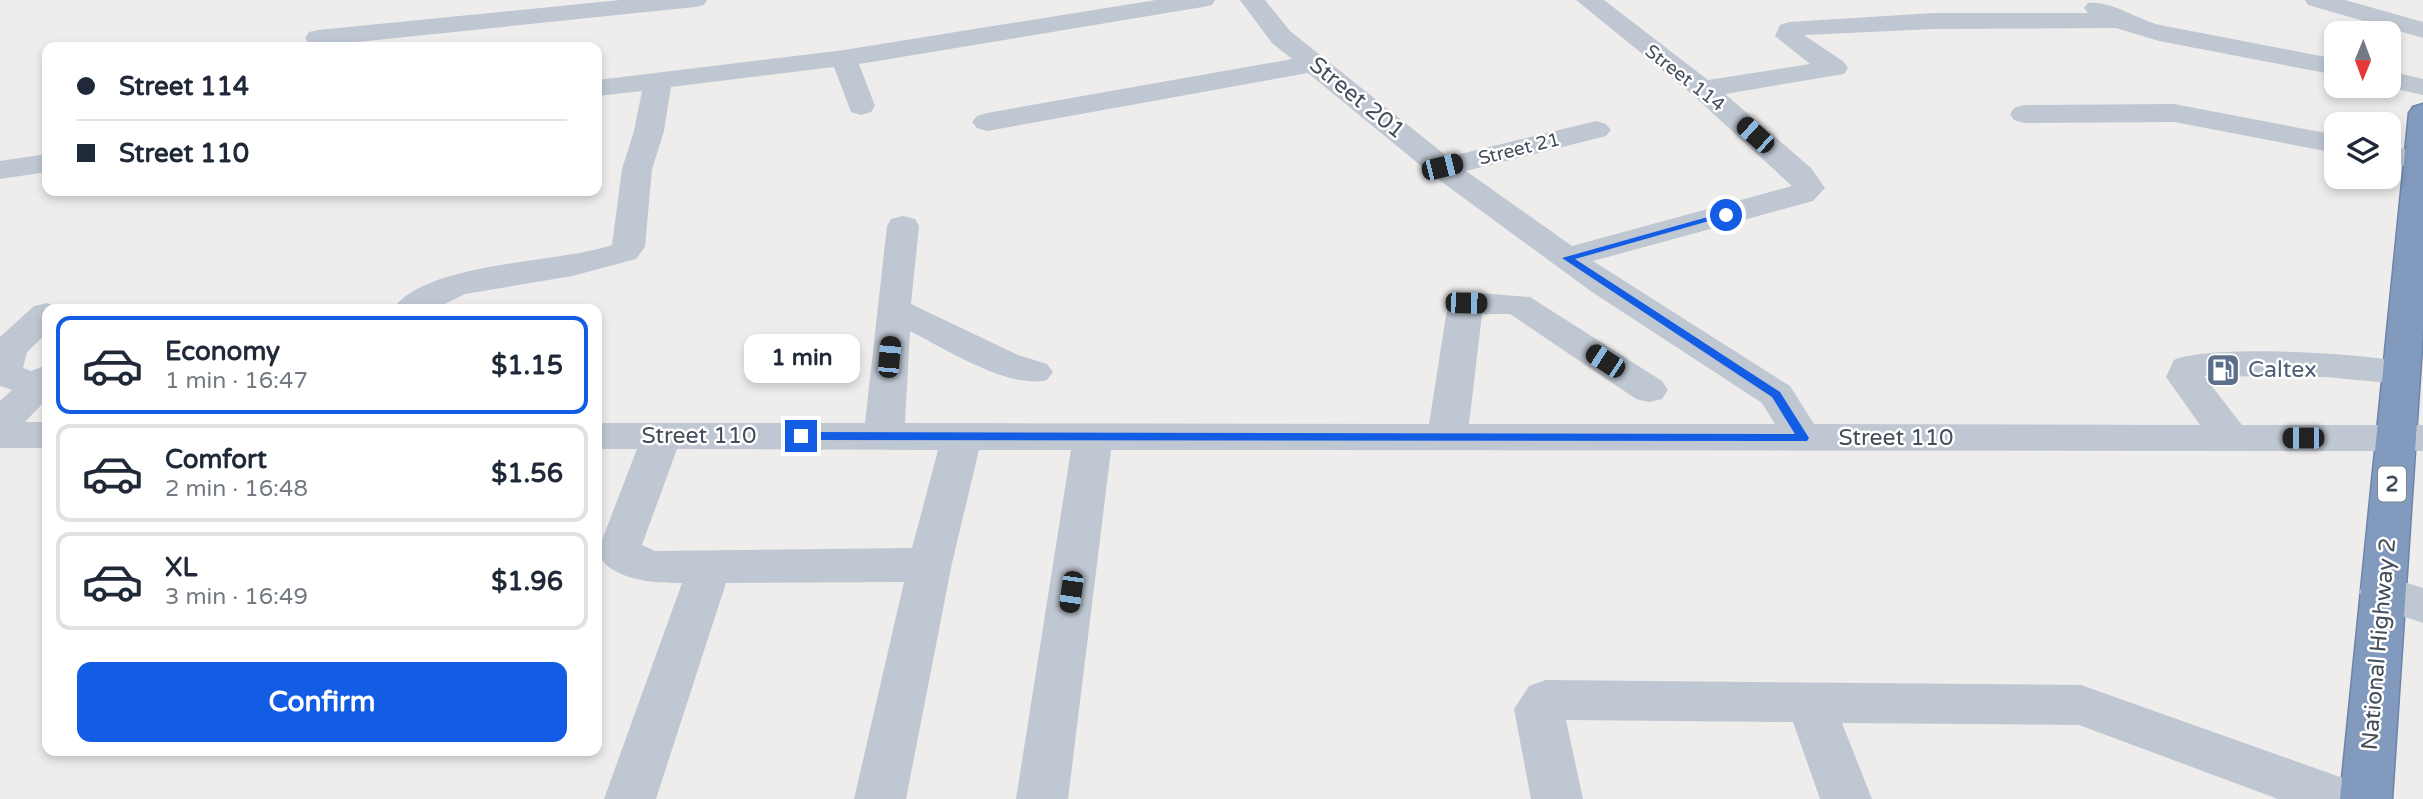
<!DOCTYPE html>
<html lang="en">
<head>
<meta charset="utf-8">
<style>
  body { margin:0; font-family:"Varela Round",sans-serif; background:#f2f2f3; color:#1f2937; height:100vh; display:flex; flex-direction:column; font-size:26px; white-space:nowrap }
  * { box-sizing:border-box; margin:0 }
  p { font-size:23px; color:#747a83 }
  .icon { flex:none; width:38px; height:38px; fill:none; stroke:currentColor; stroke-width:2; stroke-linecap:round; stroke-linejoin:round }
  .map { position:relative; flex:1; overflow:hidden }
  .drawer { position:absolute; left:42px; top:304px; width:560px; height:452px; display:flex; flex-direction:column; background:#fff; border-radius:14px; box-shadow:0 4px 10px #0003 }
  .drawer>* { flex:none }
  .top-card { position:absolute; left:42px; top:42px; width:560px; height:154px; border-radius:14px; box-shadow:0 4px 10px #0003; display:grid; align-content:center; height:154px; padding:0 35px; background:#fff }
  .needle { width:46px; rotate:181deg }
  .buttons { position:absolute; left:2324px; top:21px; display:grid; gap:14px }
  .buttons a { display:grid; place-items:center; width:77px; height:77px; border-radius:14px; background:#fff; box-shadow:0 4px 10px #0003; font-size:35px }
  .end { position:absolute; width:32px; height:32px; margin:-16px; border:9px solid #125de4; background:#fff; box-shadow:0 0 0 4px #fff }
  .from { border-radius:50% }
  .bubble { position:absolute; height:49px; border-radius:14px; background:#fff; box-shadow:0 4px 10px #0003; font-size:23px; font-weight:700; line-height:49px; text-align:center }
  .car { position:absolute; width:21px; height:42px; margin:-21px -10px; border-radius:9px; box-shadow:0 0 5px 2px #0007; background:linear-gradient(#222 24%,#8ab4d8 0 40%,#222 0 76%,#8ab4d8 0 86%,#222 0) }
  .top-card b { display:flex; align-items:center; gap:24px; height:66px; font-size:26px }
  .top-card b+b { border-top:2px solid #e0e1e3 }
  .top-card i { width:18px; height:18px; background:#1f2937 }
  ul { padding:12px 0 0; list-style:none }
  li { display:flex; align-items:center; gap:21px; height:98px; margin:0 14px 10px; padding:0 21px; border:4px solid #e0e1e3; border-radius:14px }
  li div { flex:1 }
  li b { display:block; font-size:26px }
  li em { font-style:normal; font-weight:700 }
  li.selected { border-color:#125de4 }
  li>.icon { width:63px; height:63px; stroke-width:1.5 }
  .primary-button { display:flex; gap:14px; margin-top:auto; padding:14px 35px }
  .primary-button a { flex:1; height:80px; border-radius:14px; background:#125de4; color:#fff; font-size:28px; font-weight:700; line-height:80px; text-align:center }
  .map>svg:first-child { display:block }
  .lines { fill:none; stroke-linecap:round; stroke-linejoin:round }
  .highway-casing { stroke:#6d85aa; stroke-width:3 }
  .minor { fill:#bfc7d3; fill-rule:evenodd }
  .highway { fill:#819abe; fill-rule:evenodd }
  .route { fill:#125de4 }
  .labels { text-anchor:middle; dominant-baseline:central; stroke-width:5; stroke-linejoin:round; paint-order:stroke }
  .far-street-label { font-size:19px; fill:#444e5a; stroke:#fff }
  .shield { fill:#fff; stroke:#7c838c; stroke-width:2 }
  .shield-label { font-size:21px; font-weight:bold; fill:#444e5a }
  .street-label { font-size:23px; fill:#444e5a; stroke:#fff }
  .service-label { font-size:23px; fill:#4e5e75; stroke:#fff; text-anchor:start }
</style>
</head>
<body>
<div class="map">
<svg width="2423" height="799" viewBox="0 0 2423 799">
  <rect width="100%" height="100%" fill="#efecec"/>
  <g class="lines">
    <!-- highway casing -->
    <g class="highway-casing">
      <path id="highway" d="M 2423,104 L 2423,330 L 2392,799 L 2340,799 L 2409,113 L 2413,107 Z"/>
    </g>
    <!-- minor -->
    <g class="minor">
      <path d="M 620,0 L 707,0 L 704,5 L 695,7 L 318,46 L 309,44 L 305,38 L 309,32 L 318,30 Z"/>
      <path d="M 1156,0 L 1215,0 L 1212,5 L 1203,7 L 859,64 L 875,106 L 871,112 L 861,115 L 851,112 L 834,67 L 671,87 L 664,131 L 652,169 L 645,247 L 636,259 L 572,276 L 465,294 L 433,310 L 392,310 C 426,261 556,264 612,245 L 622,169 L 634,131 L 642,91 L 597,96 L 597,80 L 844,50 Z"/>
      <path d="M 1240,0 L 1265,0 L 1290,31 L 1448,157 L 1596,121 L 1606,124 L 1611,130 L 1606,136 L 1466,171 L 1572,246 L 1792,186 L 1693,95 L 1576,0 L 1604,0 L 1708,80 L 1810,64 L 1775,36 L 1780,25 L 1789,22 L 1934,13 L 2088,13 L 2084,8 L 2088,3 C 2111,0 2138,20 2160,25 L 2336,59 L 2336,75 L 2159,41 L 2116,28 L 1934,29 L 1804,35 L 1844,62 L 1848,68 L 1844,74 L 1725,94 L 1811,168 L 1825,188 L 1813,201 L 1593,261 L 1790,386 L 1814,424 L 2200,425 L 2166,377 L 2174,360 C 2211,344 2371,353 2413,364 L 2419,372 L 2413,380 L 2400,384 L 2325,377 L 2204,376 L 2242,425 L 2423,425 L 2423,451 L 1111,450 L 1068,799 L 1016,799 L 1071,450 L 979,450 L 952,563 L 906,799 L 854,799 L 904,582 L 726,583 L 656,799 L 604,799 L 682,583 C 653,583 612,581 597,553 L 637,449 L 597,449 L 597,423 L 865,423 L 887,226 L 891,219 L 903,216 L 915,219 L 919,226 L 911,304 L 1018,355 L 1047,364 L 1053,372 L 1047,380 C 1009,390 944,348 910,331 L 905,423 L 1429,424 L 1448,303 L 1454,296 L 1466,292 L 1530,297 L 1662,381 L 1668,390 L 1662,399 L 1649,402 L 1636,399 L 1510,314 L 1482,314 L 1469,424 L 1775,424 L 1762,403 L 1592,292 L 1431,174 L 1308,73 L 987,131 L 977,128 L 972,122 L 977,116 L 987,113 L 1292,59 L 1272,43 ZM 677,449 L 938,450 L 912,548 L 655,551 L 642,545 Z"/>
      <path d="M 2305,0 L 2345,0 L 2423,22 L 2423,38 L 2308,5 Z"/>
      <path d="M 2389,71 L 2423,79 L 2423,95 L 2383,86 L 2389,86 Z"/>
      <path d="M 2174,104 L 2336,135 L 2336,153 L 2174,122 L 2024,123 L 2014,120 L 2010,114 L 2014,108 L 2024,105 Z"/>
      <path d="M 2389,145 L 2423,154 L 2423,170 L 2389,163 Z"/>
      <path d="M 47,154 L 47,172 L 0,179 L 0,161 Z"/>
      <path d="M 47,303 L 62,310 L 47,310 L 47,333 L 27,352 L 23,368 L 31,371 L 47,365 L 47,399 L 25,422 L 47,422 L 47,448 L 0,448 L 0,401 L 12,390 L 0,386 L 0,337 L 34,306 Z"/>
      <path d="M 2382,575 L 2423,588 L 2423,623 L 2366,604 L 2359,592 L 2366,580 Z"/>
      <path d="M 1546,680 L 2081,685 L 2357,783 L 2365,799 L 2278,799 L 2079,725 L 1842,723 L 1872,799 L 1820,799 L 1793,722 L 1566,720 L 1583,799 L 1531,799 L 1514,709 L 1529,686 Z"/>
    </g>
    <!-- highway -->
    <use href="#highway" class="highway"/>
  </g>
  <!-- route -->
  <path class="route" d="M 1722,213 L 1730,215 L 1575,259 L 1780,392 L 1809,438 L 1807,441 L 801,440 L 795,436 L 801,432 L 1795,434 L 1772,397 L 1562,258 Z"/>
  <!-- icons -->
  <defs>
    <g id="fuel-square" transform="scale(1.75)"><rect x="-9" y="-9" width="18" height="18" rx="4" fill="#5c6f8a" stroke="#fff"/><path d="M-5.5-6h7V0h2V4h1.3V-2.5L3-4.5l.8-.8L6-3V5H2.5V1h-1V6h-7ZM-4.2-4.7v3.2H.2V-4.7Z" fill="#fff"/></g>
  </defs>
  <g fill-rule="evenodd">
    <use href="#fuel-square" x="2223" y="370"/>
  </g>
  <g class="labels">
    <!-- far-street labels -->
    <g class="far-street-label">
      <text transform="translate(1685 78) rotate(38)">Street 114</text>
      <text transform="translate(1519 149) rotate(-14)">Street 21</text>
    </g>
    <!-- shield labels -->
    <rect class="shield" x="2378" y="466.5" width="28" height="35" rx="5"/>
    <g class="shield-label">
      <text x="2392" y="484">2</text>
    </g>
    <!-- street labels -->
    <g class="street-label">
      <text transform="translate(1357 98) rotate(39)">Street 201</text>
      <text x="699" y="436">Street 110</text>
      <text x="1896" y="438">Street 110</text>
      <text transform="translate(2379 644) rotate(-85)">National Highway 2</text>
    </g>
    <!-- service labels -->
    <g class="service-label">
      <text x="2248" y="370">Caltex</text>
    </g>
  </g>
</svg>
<div class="buttons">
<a><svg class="needle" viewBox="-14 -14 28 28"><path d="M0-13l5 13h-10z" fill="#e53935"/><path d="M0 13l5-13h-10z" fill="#747a83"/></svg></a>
<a><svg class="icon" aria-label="layers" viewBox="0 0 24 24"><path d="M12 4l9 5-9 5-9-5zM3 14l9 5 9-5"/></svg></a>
</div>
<i class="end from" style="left:1726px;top:215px"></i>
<i class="end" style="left:801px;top:436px"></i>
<div class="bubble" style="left:744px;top:334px;width:116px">1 min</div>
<i class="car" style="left:1755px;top:135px;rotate:312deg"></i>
<i class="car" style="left:1442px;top:167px;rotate:76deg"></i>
<i class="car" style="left:1466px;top:303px;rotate:91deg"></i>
<i class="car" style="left:889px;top:357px;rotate:5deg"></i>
<i class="car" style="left:1605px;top:361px;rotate:303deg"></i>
<i class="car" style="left:2303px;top:438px;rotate:270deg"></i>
<i class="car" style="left:1071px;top:592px;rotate:188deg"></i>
<div class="top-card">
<b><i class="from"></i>Street 114</b>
<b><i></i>Street 110</b>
</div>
<section class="drawer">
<ul>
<li class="selected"><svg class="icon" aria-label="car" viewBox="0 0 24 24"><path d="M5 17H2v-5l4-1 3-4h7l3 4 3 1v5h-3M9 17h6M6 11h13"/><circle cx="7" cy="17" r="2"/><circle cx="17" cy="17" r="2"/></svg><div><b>Economy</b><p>1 min · 16:47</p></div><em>$1.15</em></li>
<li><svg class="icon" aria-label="car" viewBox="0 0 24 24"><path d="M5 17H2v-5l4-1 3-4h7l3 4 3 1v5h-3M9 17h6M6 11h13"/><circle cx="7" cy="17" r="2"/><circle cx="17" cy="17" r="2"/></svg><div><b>Comfort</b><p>2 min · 16:48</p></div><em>$1.56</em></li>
<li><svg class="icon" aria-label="car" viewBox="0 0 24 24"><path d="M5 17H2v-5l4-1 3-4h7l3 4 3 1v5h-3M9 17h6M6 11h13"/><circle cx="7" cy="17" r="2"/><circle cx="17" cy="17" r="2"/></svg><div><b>XL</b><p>3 min · 16:49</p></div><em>$1.96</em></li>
</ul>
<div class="primary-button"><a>Confirm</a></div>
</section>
</div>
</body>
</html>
